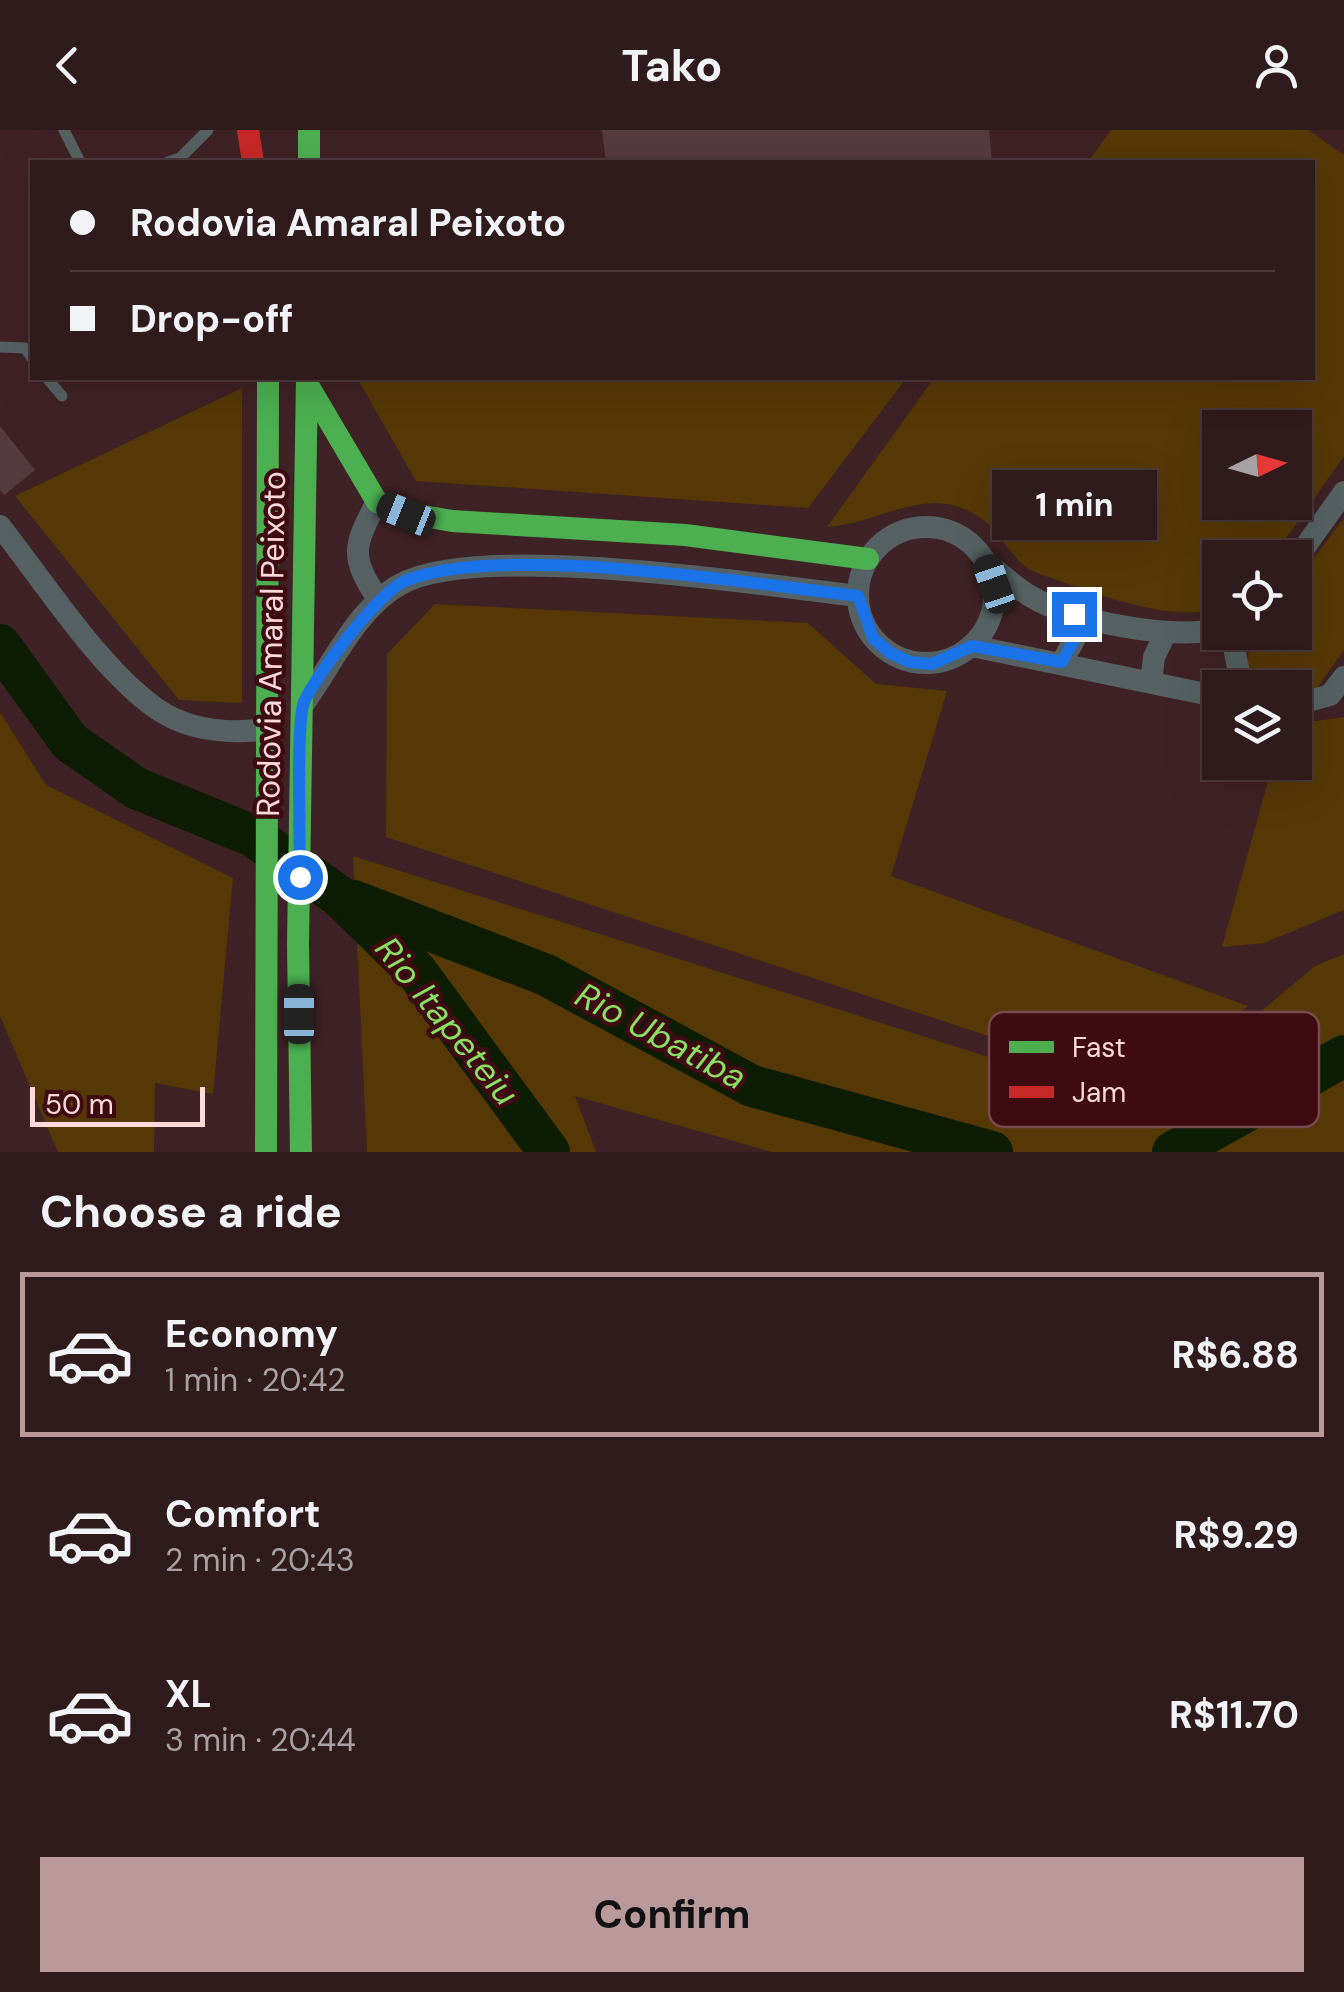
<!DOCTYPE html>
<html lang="en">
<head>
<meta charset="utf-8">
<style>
  body { margin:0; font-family:"DM Sans",sans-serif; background:#3b2729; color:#f1f3f6; height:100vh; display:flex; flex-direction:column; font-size:38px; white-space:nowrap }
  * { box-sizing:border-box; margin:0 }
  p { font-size:32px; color:#a7a1a3 }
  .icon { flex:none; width:55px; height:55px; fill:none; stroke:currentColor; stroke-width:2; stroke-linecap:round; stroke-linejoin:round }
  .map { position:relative; height:1022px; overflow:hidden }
  .drawer { display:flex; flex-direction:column; background:#2f1a1c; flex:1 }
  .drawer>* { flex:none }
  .top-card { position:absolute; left:30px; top:30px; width:1285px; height:220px; border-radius:0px; box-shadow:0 10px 40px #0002,0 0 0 2px #4a383b; display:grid; align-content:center; height:220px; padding:0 40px; background:#2f1a1c }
  .needle { width:65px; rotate:85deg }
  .tools { position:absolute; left:1202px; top:280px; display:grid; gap:20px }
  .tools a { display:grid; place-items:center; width:110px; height:110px; border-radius:0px; background:#2f1a1c; box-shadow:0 10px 40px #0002,0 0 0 2px #4a383b; font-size:50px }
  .scale { position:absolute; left:30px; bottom:25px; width:175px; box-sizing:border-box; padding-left:10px; border:5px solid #fdd9da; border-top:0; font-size:28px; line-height:35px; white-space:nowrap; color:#fdd9da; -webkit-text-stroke:8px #3f0b13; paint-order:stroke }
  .end { position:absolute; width:45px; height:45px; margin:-22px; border:12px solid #1a73e8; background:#fff; box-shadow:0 0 0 5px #fff }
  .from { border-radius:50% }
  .bubble { position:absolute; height:70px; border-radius:0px; background:#2f1a1c; box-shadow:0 10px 40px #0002,0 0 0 2px #4a383b; font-size:32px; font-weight:700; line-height:70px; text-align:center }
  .car { position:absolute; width:30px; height:60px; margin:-30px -15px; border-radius:12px; box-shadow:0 0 8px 2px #0007; background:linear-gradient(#222 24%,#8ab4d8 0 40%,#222 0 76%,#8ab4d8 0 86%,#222 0) }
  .top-card b { display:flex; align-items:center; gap:35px; height:95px; font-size:38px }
  .top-card b+b { border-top:2px solid #4a383b }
  .top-card i { width:25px; height:25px; background:#f1f3f6 }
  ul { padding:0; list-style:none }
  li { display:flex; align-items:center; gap:30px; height:165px; margin:0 20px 15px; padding:0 20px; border:5px solid transparent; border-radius:0px }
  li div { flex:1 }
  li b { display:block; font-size:38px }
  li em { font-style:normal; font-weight:700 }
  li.active { border-color:#ba999b }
  li>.icon { width:90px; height:90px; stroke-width:1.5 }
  h2 { padding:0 40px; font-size:45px; line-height:120px }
  .cta { display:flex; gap:20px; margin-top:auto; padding:20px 40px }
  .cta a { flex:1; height:115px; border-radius:0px; background:#ba999b; color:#111; font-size:40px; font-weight:700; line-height:115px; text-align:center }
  header { display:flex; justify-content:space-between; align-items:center; height:130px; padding:0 40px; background:#2f1a1c; font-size:45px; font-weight:700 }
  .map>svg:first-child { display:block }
  .green { fill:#553805; fill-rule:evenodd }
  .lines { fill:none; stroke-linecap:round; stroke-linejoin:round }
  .river { stroke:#0c1d03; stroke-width:42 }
  .building { fill:#533b40 }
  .lane { stroke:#556162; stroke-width:11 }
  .street { stroke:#556162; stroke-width:22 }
  .fast { stroke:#4caf50; stroke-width:22 }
  .jam { stroke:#c62828; stroke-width:22 }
  .route { stroke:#1a73e8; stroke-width:12 }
  .labels { text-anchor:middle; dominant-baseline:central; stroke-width:9; stroke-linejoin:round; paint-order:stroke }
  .street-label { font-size:32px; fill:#fdd9da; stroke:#3f0b13 }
  .water-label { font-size:35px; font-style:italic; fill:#8ae062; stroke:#3f0b13 }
  .key { fill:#3f0b13; stroke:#78494f; stroke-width:2.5 }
  .key-label { font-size:28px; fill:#fdd9da }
</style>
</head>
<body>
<header><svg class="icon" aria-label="back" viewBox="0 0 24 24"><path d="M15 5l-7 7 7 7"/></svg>Tako<svg class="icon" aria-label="person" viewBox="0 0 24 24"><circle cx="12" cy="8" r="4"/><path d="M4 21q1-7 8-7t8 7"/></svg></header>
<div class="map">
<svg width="1344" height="1022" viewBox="0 0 1344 1022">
  <rect width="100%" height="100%" fill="#3f2225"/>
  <!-- green -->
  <g class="green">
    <path d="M 1111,0 L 1308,0 L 1344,25 L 1344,326 L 1273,427 L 1220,428 L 1220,478 C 1168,495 1085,459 1034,442 C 1009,429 1002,402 979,387 C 927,352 880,394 827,397 L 934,248 L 1312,248 L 1312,32 L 1088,32 ZM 1220,298 L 1295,298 L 1295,372 L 1220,372 Z"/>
    <path d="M 357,248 L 881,248 L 905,250 L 808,378 L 416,351 Z"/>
    <path d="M 242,258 L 242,573 L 179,570 L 15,366 Z"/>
    <path d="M 1344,388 L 1344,520 L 1318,557 L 1295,571 L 1295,558 L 1256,557 C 1244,539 1245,520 1258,503 L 1295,502 L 1295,453 Z"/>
    <path d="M 435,474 L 808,493 L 876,554 L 947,561 L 891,746 L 1248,876 L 1143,957 L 386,707 L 387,524 Z"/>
    <path d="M 0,582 L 46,655 L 233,748 L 213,964 L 155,953 L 154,1022 L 58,1022 L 0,886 Z"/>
    <path d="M 1344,587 L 1344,780 L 1264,813 L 1222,817 L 1273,633 L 1295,632 L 1295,594 Z"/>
    <path d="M 353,726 L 1147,977 L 1315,836 L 1344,824 L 1344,1022 L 772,1022 L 575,966 L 596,1022 L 367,1022 Z"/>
  </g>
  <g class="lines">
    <!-- river -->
    <g class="river">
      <path d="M 0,515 L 70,612 L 136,658 L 253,706 L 339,766 L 416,841 L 549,1022"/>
      <path d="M 354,771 L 546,845 L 752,956 L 992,1022"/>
      <path d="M 1173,1022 L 1344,926"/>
    </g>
  </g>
  <!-- building -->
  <g class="building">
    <path d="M 602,0 L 989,0 L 992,32 L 606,32 Z"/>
    <path d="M 0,296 L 35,340 L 4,365 L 0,360 Z"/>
  </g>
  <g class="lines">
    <!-- lane -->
    <g class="lane">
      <path d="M 64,0 L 80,32"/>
      <path d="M 168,32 L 180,28 L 208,0"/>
      <path d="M 0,217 L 25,218 L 32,228"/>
      <path d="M 47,248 L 62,266"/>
    </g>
    <!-- street -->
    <g class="street">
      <path d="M 377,372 C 354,415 349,426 378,469"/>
      <path d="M 0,396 C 43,450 100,540 157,579 C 189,601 231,604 269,599"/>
      <circle cx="926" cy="465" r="68"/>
      <path d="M 1295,431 L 1344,362"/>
      <path d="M 987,433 C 1001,444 1015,457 1030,466 C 1073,492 1171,510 1220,499"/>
      <path d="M 1231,502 L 1242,558"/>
      <path d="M 972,516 L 1220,567"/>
      <path d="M 1062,532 L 1074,510 L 1074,484"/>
      <path d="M 1151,552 L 1154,527 L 1166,502"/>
      <path d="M 305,572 C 332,534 359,476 401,454 C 479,411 761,455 858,466"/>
      <path d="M 1295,575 L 1330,565 L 1344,547"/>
    </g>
    <!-- fast -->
    <g class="fast">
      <path d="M 309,0 L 309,32"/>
      <path d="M 308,255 L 377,372 L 406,383 L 452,391 L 685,405 L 868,429"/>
      <path d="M 266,1022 L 268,248"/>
      <path d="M 301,1022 L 298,814 L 307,248"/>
    </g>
    <!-- jam -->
    <path class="jam" d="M 248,0 L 253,32"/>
  </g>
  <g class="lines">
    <!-- route -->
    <path class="route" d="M 300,747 C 300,718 296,590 304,572 C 316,545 378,463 405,451 C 498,412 752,454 858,466 L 873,508 L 890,523 L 910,532 L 932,534 L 972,516 L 1062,532 L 1074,510 L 1074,484"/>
  </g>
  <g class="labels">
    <!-- street labels -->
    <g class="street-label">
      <text transform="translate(271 514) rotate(-89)">Rodovia Amaral Peixoto</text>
    </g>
    <!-- water labels -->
    <g class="water-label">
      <text transform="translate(447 891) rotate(51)">Rio Itapeteiu</text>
      <text transform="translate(661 906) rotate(28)">Rio Ubatiba</text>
    </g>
  </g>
  <!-- legend -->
  <rect x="989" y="882" width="330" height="115" rx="15" class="key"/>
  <rect x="1009" y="911" width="45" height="12" fill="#4caf50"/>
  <rect x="1009" y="956" width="45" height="12" fill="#c62828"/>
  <g class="key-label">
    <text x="1072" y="927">Fast</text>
    <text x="1072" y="972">Jam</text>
  </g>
</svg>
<div class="tools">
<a><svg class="needle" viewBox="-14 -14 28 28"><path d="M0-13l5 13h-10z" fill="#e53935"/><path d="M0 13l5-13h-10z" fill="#a7a1a3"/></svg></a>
<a><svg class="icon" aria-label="locate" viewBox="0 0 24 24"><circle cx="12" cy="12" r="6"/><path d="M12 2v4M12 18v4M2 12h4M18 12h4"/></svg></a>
<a><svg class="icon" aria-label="layers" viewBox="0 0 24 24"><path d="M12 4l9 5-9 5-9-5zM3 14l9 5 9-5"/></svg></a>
</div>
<div class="scale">50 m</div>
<i class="end from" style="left:300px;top:747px"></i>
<i class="end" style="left:1074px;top:484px"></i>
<div class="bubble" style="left:992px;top:340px;width:165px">1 min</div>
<i class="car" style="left:406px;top:384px;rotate:292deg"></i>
<i class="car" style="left:994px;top:454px;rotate:341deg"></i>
<i class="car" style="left:299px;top:884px;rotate:0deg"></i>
<div class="top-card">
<b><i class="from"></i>Rodovia Amaral Peixoto</b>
<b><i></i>Drop-off</b>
</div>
</div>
<section class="drawer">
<h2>Choose a ride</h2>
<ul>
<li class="active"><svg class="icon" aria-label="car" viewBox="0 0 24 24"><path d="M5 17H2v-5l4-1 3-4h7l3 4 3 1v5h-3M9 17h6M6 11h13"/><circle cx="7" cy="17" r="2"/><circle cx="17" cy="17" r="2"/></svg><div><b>Economy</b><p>1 min · 20:42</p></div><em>R$6.88</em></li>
<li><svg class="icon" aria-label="car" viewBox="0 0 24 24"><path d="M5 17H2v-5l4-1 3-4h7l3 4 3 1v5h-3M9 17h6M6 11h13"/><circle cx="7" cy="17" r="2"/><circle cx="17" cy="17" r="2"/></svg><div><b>Comfort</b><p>2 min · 20:43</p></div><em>R$9.29</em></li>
<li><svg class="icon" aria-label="car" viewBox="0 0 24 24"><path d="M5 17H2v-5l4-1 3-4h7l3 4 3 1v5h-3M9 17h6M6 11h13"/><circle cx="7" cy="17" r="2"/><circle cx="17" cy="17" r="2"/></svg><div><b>XL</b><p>3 min · 20:44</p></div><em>R$11.70</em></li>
</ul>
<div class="cta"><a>Confirm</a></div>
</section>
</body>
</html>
